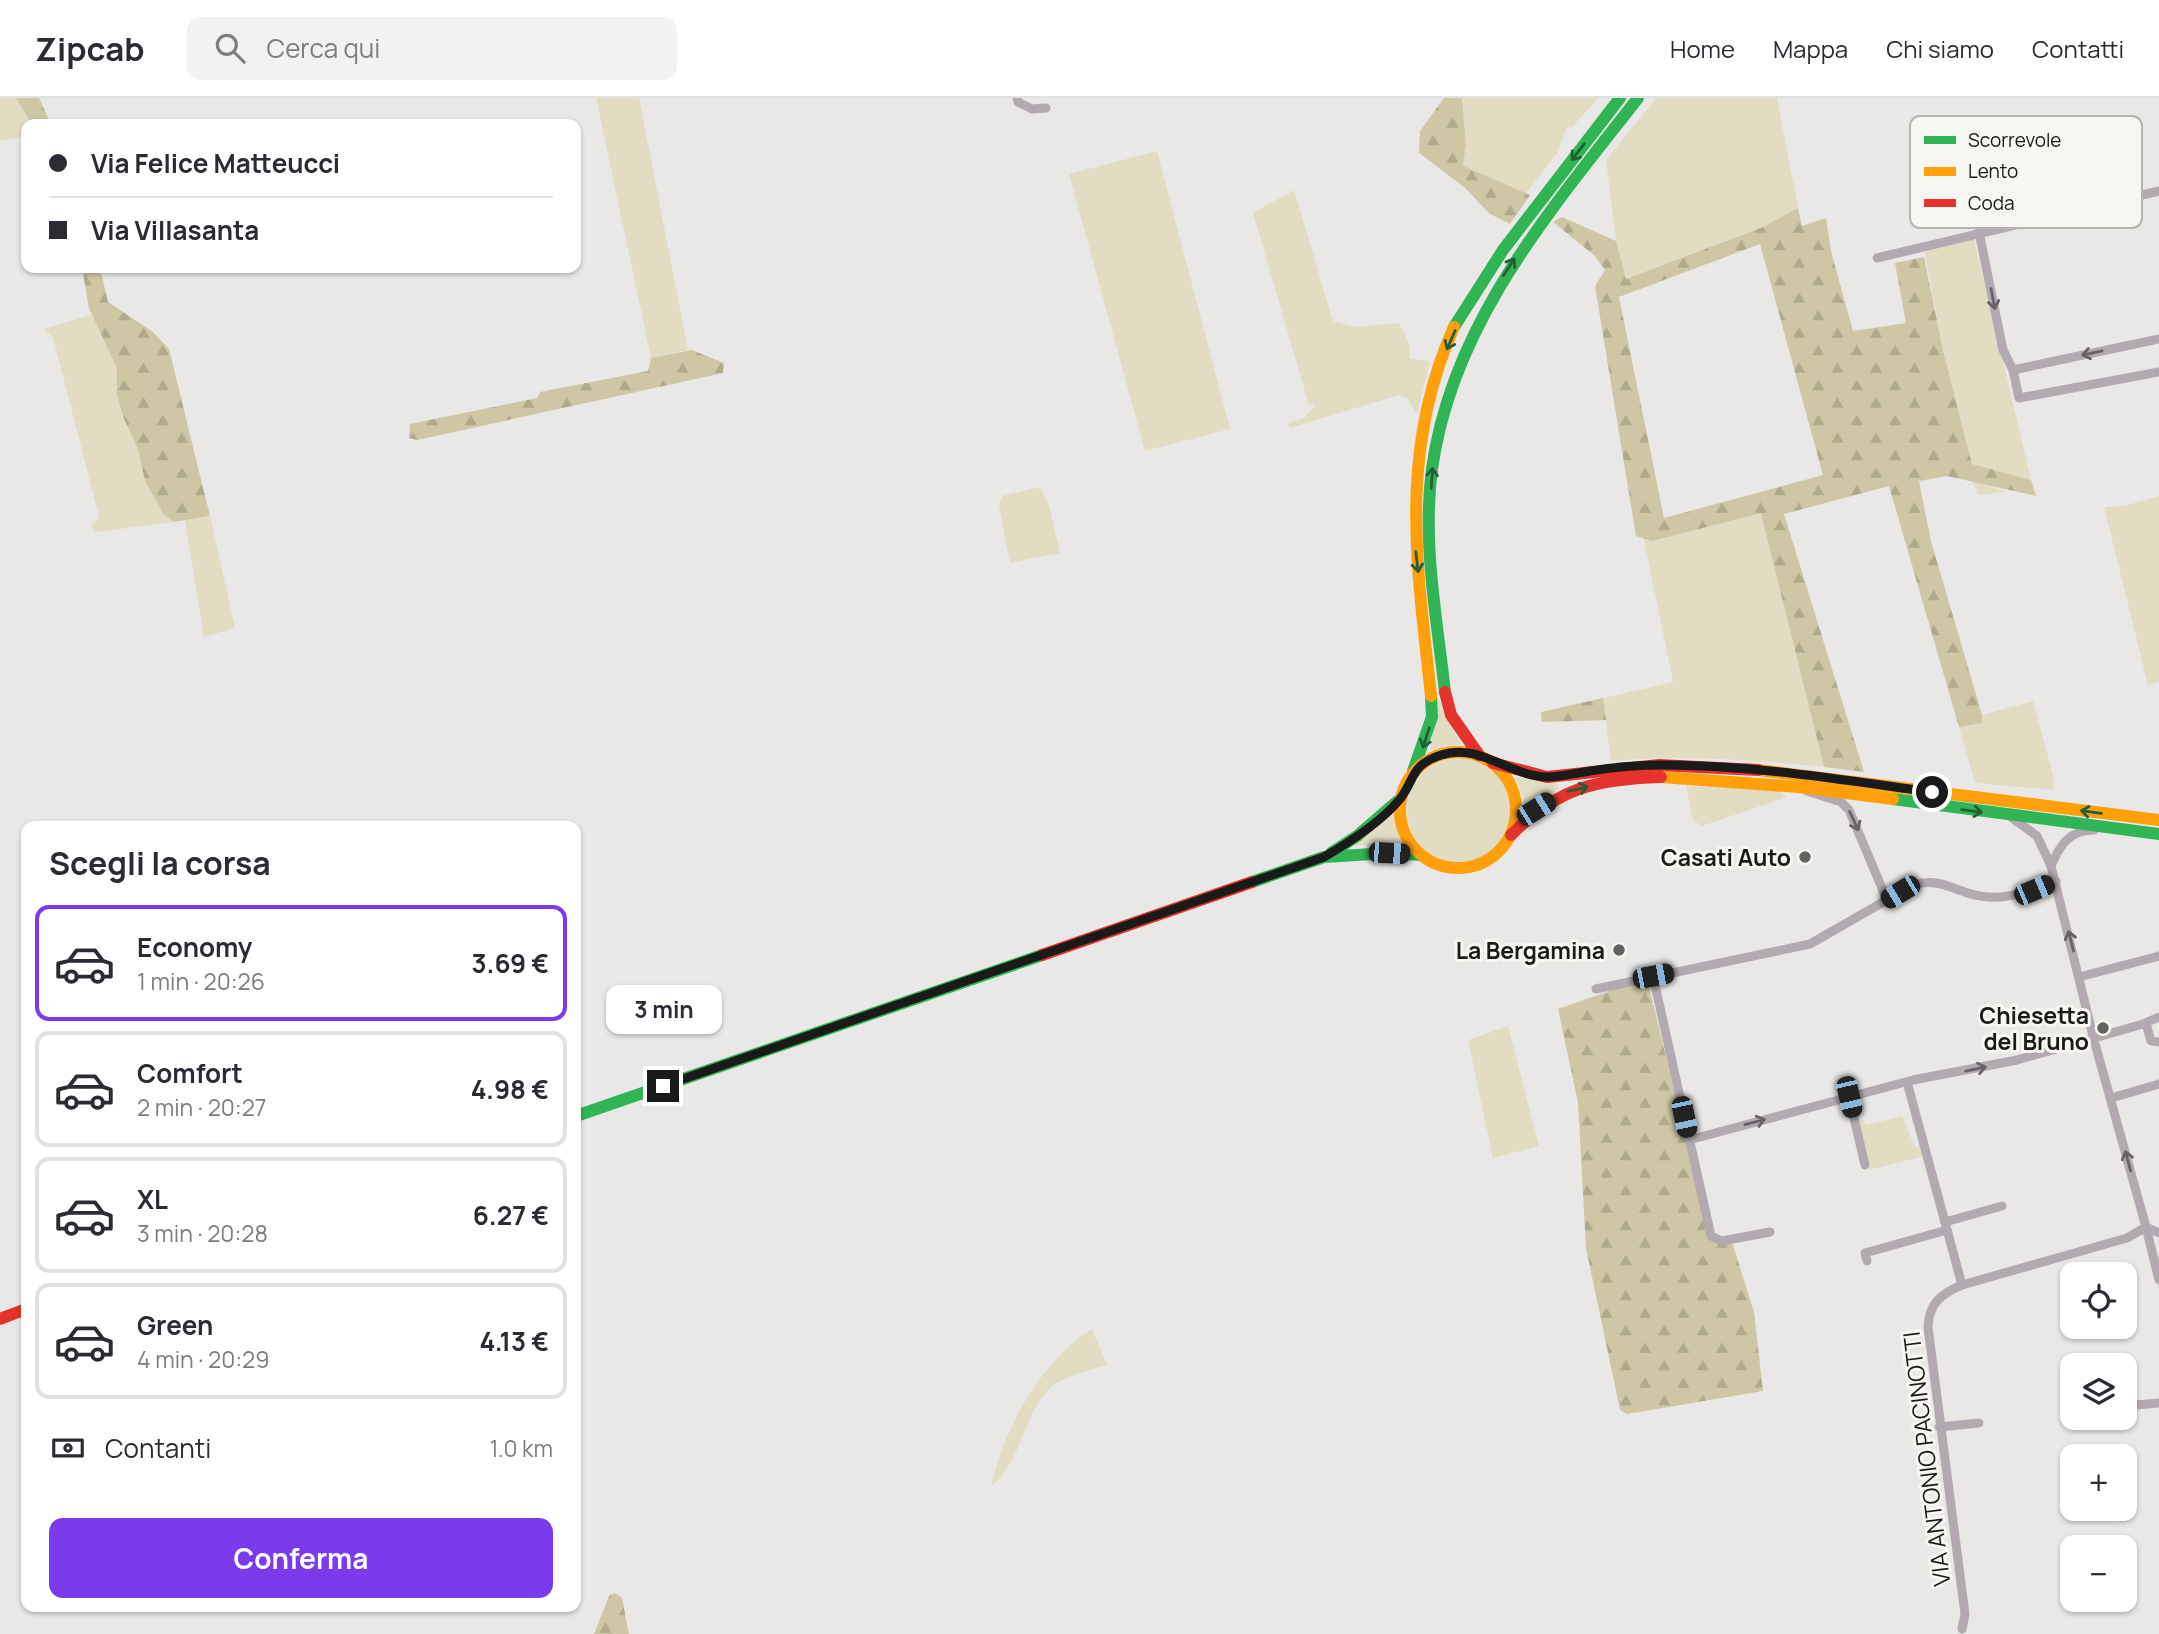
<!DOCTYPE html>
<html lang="it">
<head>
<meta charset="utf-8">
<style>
  body { margin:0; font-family:Manrope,sans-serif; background:#f2f2f3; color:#2b2b33; height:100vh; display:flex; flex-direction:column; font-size:26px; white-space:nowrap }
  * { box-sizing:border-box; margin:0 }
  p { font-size:23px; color:#7c7c81 }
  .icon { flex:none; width:38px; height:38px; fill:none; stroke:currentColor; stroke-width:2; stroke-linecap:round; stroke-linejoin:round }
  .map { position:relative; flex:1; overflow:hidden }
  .sheet { position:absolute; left:21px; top:723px; width:560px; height:791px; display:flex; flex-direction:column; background:#fff; border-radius:14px; box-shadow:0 2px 5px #0004 }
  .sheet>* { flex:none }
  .hud { position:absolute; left:21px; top:21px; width:560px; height:154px; border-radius:14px; box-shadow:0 2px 5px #0004; display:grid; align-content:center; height:154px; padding:0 28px; background:#fff }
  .controls { position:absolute; left:2060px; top:1164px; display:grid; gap:14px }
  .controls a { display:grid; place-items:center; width:77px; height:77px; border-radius:14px; background:#fff; box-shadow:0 2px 5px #0004; font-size:35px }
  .end { position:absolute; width:32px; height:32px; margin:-16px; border:9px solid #1a1a19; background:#fff; box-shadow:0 0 0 4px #fff }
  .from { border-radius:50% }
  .bubble { position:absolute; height:49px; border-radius:14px; background:#fff; box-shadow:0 2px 5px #0004; font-size:23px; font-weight:700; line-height:49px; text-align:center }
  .car { position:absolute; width:21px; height:42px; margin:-21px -10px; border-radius:9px; box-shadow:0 0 5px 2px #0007; background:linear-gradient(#222 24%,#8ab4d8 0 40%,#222 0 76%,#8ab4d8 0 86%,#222 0) }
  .hud b { display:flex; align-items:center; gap:24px; height:66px; font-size:26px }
  .hud b+b { border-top:2px solid #e1e1e2 }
  .hud i { width:18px; height:18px; background:#2b2b33 }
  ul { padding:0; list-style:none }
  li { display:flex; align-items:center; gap:21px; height:116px; margin:0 14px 10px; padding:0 14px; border:4px solid #e1e1e2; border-radius:14px }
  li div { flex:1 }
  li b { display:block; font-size:26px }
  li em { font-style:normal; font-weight:700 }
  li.active { border-color:#7c3aed }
  li>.icon { width:63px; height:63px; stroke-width:1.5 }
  h2 { padding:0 28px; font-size:32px; line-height:84px }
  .pay { display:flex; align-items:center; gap:18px; height:77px; padding:0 28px; font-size:26px }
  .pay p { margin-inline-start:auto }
  .primary-button { display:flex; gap:14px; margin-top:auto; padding:14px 28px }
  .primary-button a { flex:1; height:80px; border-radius:14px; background:#7c3aed; color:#fff; font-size:28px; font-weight:700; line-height:80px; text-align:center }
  header { display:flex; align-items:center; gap:42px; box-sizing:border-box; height:98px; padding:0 35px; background:#fff; border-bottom:2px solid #e1e1e2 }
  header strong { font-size:33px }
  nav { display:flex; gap:38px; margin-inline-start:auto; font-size:24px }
  .search { width:490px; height:63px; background:#f2f2f3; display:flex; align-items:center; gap:18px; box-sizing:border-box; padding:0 24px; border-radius:14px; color:#7c7c81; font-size:26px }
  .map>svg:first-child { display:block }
  .grass { fill:#e2dcc3 }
  .forest { fill:url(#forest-firs); fill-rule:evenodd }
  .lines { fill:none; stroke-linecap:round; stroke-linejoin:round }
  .street { stroke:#b3aab1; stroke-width:9 }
  .fast { stroke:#30b455; stroke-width:12 }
  .slow { stroke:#ff9f0a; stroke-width:12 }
  .jam { stroke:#e5322d; stroke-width:12 }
  .oneway { stroke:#245f34 }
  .oneway2 { stroke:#666265 }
  .route { stroke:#1a1a19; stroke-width:9 }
  .poi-dot { fill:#626261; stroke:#f7f6f2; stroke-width:2.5 }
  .labels { text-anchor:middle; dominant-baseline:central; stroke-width:6; stroke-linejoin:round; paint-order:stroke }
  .poi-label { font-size:23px; font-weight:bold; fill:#1a1a19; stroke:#f7f6f2; text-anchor:end }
  .street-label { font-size:23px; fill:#1a1a19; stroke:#f7f6f2 }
  .key { fill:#f7f6f2; stroke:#b5b4b1; stroke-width:2 }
  .key-label { font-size:19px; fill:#1a1a19 }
</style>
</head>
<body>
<header>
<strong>Zipcab</strong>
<div class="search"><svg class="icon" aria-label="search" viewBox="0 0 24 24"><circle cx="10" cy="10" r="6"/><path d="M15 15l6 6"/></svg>Cerca qui</div>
<nav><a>Home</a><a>Mappa</a><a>Chi siamo</a><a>Contatti</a></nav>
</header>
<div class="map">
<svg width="2159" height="1536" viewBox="0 0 2159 1536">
  <defs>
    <pattern id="forest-firs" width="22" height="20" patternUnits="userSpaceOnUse" patternTransform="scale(1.75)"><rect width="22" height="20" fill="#cec6a5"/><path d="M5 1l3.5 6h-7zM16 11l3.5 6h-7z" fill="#b0aa8d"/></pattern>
  </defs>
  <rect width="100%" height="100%" fill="#e9e8e6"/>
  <!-- grass -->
  <g class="grass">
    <path d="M 0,0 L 16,0 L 32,26 L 26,26 L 26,38 L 0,43 Z"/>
    <path d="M 596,0 L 639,0 L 688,252 L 651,260 Z"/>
    <path d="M 1598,0 L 1572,29 L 1567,29 L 1557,55 L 1526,96 L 1463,68 L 1466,46 L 1462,0 Z"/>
    <path d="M 1656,0 L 1777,0 L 1798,110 L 1763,129 L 1625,181 L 1616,143 L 1606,62 Z"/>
    <path d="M 1157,53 L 1230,331 L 1145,353 L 1069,76 Z"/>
    <path d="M 1294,92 L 1333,223 L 1354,229 L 1399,225 L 1409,245 L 1410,261 L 1430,263 L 1417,316 L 1407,300 L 1399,297 L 1290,330 L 1288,325 L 1304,320 L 1316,306 L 1309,307 L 1253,115 Z"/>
    <path d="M 1974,141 L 2031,382 L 1972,366 L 1944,257 L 1924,151 Z"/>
    <path d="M 94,216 L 117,270 L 117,297 L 124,321 L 138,351 L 145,383 L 164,417 L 174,424 L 96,434 L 91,428 L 99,419 L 53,239 L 43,231 Z"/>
    <path d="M 1971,381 L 2006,394 L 1978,397 Z"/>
    <path d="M 1040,389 L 1049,407 L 1060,455 L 1010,465 L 999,407 L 1002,398 Z"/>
    <path d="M 2159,398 L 2159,584 L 2148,587 L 2104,409 L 2124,408 Z"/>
    <path d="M 1761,414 L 1824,669 C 1753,662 1683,656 1611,663 L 1603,600 L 1673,584 L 1644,441 L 1652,443 Z"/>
    <path d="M 210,418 L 235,530 L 204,539 L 185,422 Z"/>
    <path d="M 1438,599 L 1461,646 L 1430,653 Z"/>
    <path d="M 2033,603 L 2053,677 L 2053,692 L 1975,685 L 1959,629 L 1981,625 L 1982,617 Z"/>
    <circle cx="1459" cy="712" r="52"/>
    <path d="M 1515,679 L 1557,685 L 1558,690 L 1528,712 L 1524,711 L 1524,700 Z"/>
    <path d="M 1686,688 L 1777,692 L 1787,699 L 1702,728 L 1693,722 Z"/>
    <path d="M 1393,712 L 1399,738 L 1406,750 L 1353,747 Z"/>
    <path d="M 1508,928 L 1539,1048 L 1493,1060 L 1468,942 Z"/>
    <path d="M 1902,1018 L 1915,1049 L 1921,1047 L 1925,1058 L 1869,1072 L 1859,1023 L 1863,1021 L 1866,1027 Z"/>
    <path d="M 1092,1231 L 1107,1267 C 1089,1272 1060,1279 1047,1293 C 1022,1320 1024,1360 991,1388 C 1004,1330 1041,1263 1092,1231 Z"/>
  </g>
  <!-- forest -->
  <g class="forest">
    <path d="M 16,0 L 39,0 L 51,26 L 32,26 Z"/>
    <path d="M 1444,0 L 1462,0 L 1466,46 L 1463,68 L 1530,97 L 1510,126 L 1490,116 L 1464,89 L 1419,55 L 1420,33 Z"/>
    <path d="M 1798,110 L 1802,128 L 1826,120 L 1831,153 L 1853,233 L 1906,225 L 1895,165 L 1924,159 L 1944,257 L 1972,366 L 2031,382 L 2036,398 L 1947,378 L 1919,383 L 1931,443 L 1982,617 L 1982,625 L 1959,629 L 1889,388 L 1784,416 L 1864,674 L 1824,669 L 1761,415 L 1652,443 L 1636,438 L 1595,188 L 1605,172 L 1595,158 L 1553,124 L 1562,119 L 1616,143 L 1626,181 L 1763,129 ZM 1760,146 L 1823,377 L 1664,420 L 1619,199 Z"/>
    <path d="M 82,170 L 100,170 L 108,204 L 153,234 L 169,251 L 210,418 L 174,424 L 164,417 L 145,383 L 138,351 L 124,321 L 117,297 L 117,270 L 89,210 Z"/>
    <path d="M 692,252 L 724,265 L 723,275 L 417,342 L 409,340 L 410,326 L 537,300 L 540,294 L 648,273 L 651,260 Z"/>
    <path d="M 1603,600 L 1606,622 L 1542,624 L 1541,614 Z"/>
    <path d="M 1647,880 L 1710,1141 L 1732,1144 L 1754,1214 L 1763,1293 L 1627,1316 L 1620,1312 L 1586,1150 L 1578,1004 L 1558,911 Z"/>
    <path d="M 615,1495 L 622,1500 L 629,1536 L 594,1536 L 609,1498 Z"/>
  </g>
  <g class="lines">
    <!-- street -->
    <g class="street">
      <path d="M 1017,0 L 1018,4 L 1032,11 L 1046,10"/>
      <path d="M 1979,134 L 2003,252 L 2013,272 L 2019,300 L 2159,274"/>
      <path d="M 1877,160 L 2159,93"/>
      <path d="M 2013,272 L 2159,241"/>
      <path d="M 1807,693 L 1841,704 L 1849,712 L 1887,802"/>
      <path d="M 2051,768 C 2060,747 2069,732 2094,732"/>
      <path d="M 1653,878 L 1711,1138 L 1722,1143 L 1770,1134"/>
      <path d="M 2079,879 L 2159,858"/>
      <path d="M 1596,891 L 1810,846 L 1913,787 C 1937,780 1948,789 1971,796 C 2001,805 2028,794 2056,783"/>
      <path d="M 2143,926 L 2159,919"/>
      <path d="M 1907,984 L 1962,1187"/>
      <path d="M 1849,999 L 1865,1067"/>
      <path d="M 2111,1000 L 2159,986"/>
      <path d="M 1689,1042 L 1913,982 L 2017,962 L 2143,926 L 2147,929 L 2151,943 L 2159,944"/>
      <path d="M 1945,1124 L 2002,1108"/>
      <path d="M 2159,1135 L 2146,1129 L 2159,1182"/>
      <path d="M 1867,1163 L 1865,1155 L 1947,1132"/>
      <path d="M 2124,1308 L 2159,1305"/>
      <path d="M 1939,1329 L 1979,1325"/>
      <path d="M 1962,1531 L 1965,1516 L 1928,1229 C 1929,1205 1941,1196 1962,1187 L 2127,1140 L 2146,1129 L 2094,942 L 2051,768 L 2037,738 L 2011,719"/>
    </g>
    <!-- fast -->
    <g class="fast">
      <path d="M 1454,229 L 1503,152 L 1620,0"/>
      <path d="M 1445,594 C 1437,521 1422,445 1432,371 C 1452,225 1550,113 1638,0"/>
      <path d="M 1413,673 L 1432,619 L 1431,598"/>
      <path d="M 1893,701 L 2159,736"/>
      <path d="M 1331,755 L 1357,738 L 1401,700"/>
      <path d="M 1252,784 L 1324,759 L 1389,755 L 1420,757"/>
      <path d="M 576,1018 L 1042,857"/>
    </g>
    <!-- slow -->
    <g class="slow">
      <path d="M 1431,598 C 1417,467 1398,354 1454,229"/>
      <circle cx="1458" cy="712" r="58"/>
      <path d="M 1758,672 L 2159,722"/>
      <path d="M 1661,679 L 1799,689 L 1893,701"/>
    </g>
    <!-- jam -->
    <g class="jam">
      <path d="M 1445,594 L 1451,617 L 1479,657"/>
      <path d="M 1493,665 L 1547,679 L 1659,667 L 1758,672"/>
      <path d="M 1511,737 C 1558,690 1595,681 1661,679"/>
      <path d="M 1042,857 L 1252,784"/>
      <path d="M 0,1221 L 26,1211"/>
    </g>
  </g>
  <!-- one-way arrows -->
  <defs><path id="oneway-shaft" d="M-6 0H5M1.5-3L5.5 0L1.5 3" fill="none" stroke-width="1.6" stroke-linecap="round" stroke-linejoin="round" transform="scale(1.75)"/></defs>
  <g class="oneway">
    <use href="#oneway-shaft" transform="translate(1578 54) rotate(128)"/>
    <use href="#oneway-shaft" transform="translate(1509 169) rotate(-57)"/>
    <use href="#oneway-shaft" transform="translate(1451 242) rotate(114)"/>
    <use href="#oneway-shaft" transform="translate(1432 380) rotate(-86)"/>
    <use href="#oneway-shaft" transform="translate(1417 464) rotate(83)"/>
    <use href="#oneway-shaft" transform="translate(1426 640) rotate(108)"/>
    <use href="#oneway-shaft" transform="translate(1578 691) rotate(-13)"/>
    <use href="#oneway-shaft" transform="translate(1972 713) rotate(8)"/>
    <use href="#oneway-shaft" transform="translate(2091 714) rotate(-173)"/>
  </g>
  <g class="oneway2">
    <use href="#oneway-shaft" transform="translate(1993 201) rotate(79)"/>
    <use href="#oneway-shaft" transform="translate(2092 255) rotate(168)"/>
    <use href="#oneway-shaft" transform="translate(1854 723) rotate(65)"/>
    <use href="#oneway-shaft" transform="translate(2071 843) rotate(-104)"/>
    <use href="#oneway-shaft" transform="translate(1976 971) rotate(-12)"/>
    <use href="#oneway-shaft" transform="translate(1755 1024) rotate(-15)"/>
    <use href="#oneway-shaft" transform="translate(2128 1063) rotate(-105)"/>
  </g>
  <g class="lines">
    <!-- route -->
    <path class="route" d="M 663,988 L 1324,759 C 1350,744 1381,724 1400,701 C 1415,682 1410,667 1441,657 C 1478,644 1511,679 1548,679 C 1561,679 1576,675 1590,673 C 1614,669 1639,667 1663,667 C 1754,667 1843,682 1932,694"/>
  </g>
  <!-- markers -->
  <g class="poi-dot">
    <circle cx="1805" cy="759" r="7"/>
    <circle cx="1619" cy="852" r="7"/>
    <circle cx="2103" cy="930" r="7"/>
  </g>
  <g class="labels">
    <!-- poi labels -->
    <g class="poi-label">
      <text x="1791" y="759">Casati Auto</text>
      <text x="1605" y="852">La Bergamina</text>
      <text x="2089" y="917">Chiesetta<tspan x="2089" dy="26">del Bruno</tspan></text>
    </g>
    <!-- street labels -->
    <g class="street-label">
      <text transform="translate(1926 1361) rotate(-97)">VIA ANTONIO PACINOTTI</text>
    </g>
  </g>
  <!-- legend -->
  <rect x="1910" y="18" width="232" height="112" rx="10" class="key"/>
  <rect x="1924" y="38" width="32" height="8" fill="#30b455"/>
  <rect x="1924" y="69" width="32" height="9" fill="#ff9f0a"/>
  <rect x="1924" y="101" width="32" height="8" fill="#e5322d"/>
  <g class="key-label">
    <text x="1968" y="49">Scorrevole</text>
    <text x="1968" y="80">Lento</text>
    <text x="1968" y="112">Coda</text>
  </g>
</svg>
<div class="controls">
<a><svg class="icon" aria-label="locate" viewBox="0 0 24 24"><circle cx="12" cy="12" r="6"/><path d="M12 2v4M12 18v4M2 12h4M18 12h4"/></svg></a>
<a><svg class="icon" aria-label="layers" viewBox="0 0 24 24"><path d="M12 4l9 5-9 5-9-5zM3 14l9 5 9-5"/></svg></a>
<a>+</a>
<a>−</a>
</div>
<i class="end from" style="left:1932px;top:694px"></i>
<i class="end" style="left:663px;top:988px"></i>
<div class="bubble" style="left:606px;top:887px;width:116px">3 min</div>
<i class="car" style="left:1536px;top:711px;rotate:58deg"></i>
<i class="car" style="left:1389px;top:755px;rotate:93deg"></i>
<i class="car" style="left:2034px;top:792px;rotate:67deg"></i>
<i class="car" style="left:1900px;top:794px;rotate:239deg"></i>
<i class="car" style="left:1653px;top:878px;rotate:79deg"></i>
<i class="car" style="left:1849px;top:999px;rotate:167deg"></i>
<i class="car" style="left:1684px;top:1019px;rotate:168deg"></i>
<div class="hud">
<b><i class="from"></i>Via Felice Matteucci</b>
<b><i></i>Via Villasanta</b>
</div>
<section class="sheet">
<h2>Scegli la corsa</h2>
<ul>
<li class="active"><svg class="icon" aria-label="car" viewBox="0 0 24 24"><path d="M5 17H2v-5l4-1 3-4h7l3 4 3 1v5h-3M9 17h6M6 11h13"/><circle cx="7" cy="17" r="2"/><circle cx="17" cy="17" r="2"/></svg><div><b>Economy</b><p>1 min · 20:26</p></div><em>3.69 €</em></li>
<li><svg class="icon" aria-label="car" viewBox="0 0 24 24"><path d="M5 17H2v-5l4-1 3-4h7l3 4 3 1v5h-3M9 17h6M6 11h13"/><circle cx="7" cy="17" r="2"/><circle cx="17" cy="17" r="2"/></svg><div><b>Comfort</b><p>2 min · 20:27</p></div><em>4.98 €</em></li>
<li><svg class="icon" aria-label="car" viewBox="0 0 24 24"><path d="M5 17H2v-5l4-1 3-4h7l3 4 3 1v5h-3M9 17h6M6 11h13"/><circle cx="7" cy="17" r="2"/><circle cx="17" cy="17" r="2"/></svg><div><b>XL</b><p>3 min · 20:28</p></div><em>6.27 €</em></li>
<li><svg class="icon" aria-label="car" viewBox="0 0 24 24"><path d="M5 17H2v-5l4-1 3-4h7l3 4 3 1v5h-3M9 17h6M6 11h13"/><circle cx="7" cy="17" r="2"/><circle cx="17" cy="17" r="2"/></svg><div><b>Green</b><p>4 min · 20:29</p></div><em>4.13 €</em></li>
</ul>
<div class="pay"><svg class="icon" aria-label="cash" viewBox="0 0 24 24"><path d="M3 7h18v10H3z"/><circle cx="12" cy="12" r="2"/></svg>Contanti<p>1.0 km</p></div>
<div class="primary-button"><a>Conferma</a></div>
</section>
</div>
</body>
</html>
